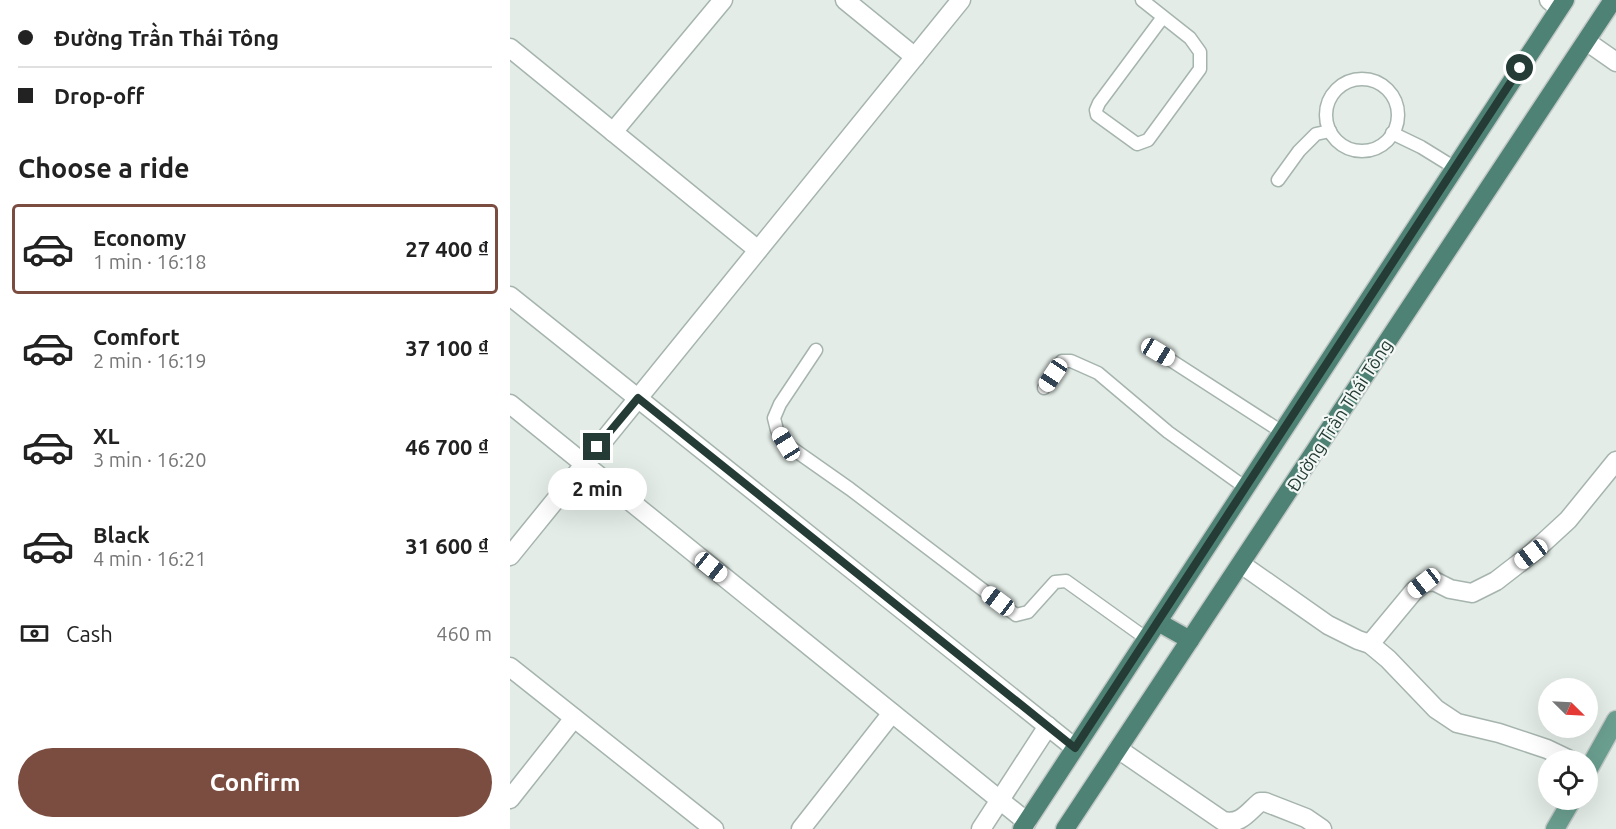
<!DOCTYPE html>
<html lang="en">
<head>
<meta charset="utf-8">
<style>
  body { margin:0; font-family:Ubuntu,sans-serif; background:#f6f6f6; color:#222; height:100vh; display:flex; flex-direction:column; font-size:22px; white-space:nowrap }
  * { box-sizing:border-box; margin:0 }
  p { font-size:20px; color:#767676 }
  .icon { flex:none; width:33px; height:33px; fill:none; stroke:currentColor; stroke-width:2; stroke-linecap:round; stroke-linejoin:round }
  .map { position:relative; flex:1; overflow:hidden }
  .side { display:flex; flex-direction:column; background:#fff; width:510px }
  .side>* { flex:none }
  .hud { display:grid; align-content:center; height:132px; padding:0 18px; background:#fff }
  .needle { width:39px; rotate:114deg }
  .fabs { position:absolute; left:1028px; top:678px; display:grid; gap:12px }
  .fabs a { display:grid; place-items:center; width:60px; height:60px; border-radius:50%; background:#fff; box-shadow:0 6px 24px #0002; font-size:30px }
  .end { position:absolute; width:27px; height:27px; margin:-14px; border:8px solid #243c35; background:#fff; box-shadow:0 0 0 3px #fff }
  .from { border-radius:50% }
  .bubble { position:absolute; height:42px; border-radius:21px; background:#fff; box-shadow:0 6px 24px #0002; font-size:20px; font-weight:700; line-height:42px; text-align:center }
  .car { position:absolute; width:18px; height:36px; margin:-18px -9px; border-radius:8px; box-shadow:0 0 4px 2px #0007; background:linear-gradient(#fff 24%,#345 0 40%,#fff 0 76%,#345 0 86%,#fff 0) }
  .hud b { display:flex; align-items:center; gap:21px; height:57px; font-size:22px }
  .hud b+b { border-top:2px solid #e0e0e0 }
  .hud i { width:15px; height:15px; background:#222 }
  ul { padding:0; list-style:none }
  li { display:flex; align-items:center; gap:18px; height:90px; margin:0 12px 9px; padding:0 6px; border:3px solid transparent; border-radius:6px }
  li div { flex:1 }
  li b { display:block; font-size:22px }
  li em { font-style:normal; font-weight:700 }
  li.on { border-color:#7b4d40 }
  li>.icon { width:54px; height:54px; stroke-width:1.5 }
  h2 { padding:0 18px; font-size:27px; line-height:72px }
  .pay { display:flex; align-items:center; gap:15px; height:66px; padding:0 18px; font-size:22px }
  .pay p { margin-inline-start:auto }
  .primary-button { display:flex; gap:12px; margin-top:auto; padding:12px 18px }
  .primary-button a { flex:1; height:69px; border-radius:36px; background:#7b4d40; color:#fff; font-size:24px; font-weight:700; line-height:69px; text-align:center }
  main { display:flex; flex:1; min-height:0 }
  .map>svg:first-child { display:block }
  .lines { fill:none; stroke-linecap:round; stroke-linejoin:round }
  .service-casing { stroke:#a6b4ae; stroke-width:15 }
  .minor-casing { stroke:#a6b4ae; stroke-width:21 }
  .primary-casing { stroke:#c2c8c6; stroke-width:21 }
  .trunk-casing { stroke:#c2c8c6; stroke-width:21 }
  .service { stroke:#fff; stroke-width:12 }
  .minor { stroke:#fff; stroke-width:18 }
  .primary { stroke:#6a9e8f; stroke-width:18 }
  .trunk { stroke:#4e8274; stroke-width:18 }
  .route { stroke:#243c35; stroke-width:8 }
  .labels { text-anchor:middle; dominant-baseline:central; stroke-width:4.5; stroke-linejoin:round; paint-order:stroke }
  .street-label { font-size:18px; fill:#243c35; stroke:#f3f8f6 }
</style>
</head>
<body>
<main>
<section class="side">
<div class="hud">
<b><i class="from"></i>Đường Trần Thái Tông</b>
<b><i></i>Drop-off</b>
</div>
<h2>Choose a ride</h2>
<ul>
<li class="on"><svg class="icon" aria-label="car" viewBox="0 0 24 24"><path d="M5 17H2v-5l4-1 3-4h7l3 4 3 1v5h-3M9 17h6M6 11h13"/><circle cx="7" cy="17" r="2"/><circle cx="17" cy="17" r="2"/></svg><div><b>Economy</b><p>1 min · 16:18</p></div><em>27 400 ₫</em></li>
<li><svg class="icon" aria-label="car" viewBox="0 0 24 24"><path d="M5 17H2v-5l4-1 3-4h7l3 4 3 1v5h-3M9 17h6M6 11h13"/><circle cx="7" cy="17" r="2"/><circle cx="17" cy="17" r="2"/></svg><div><b>Comfort</b><p>2 min · 16:19</p></div><em>37 100 ₫</em></li>
<li><svg class="icon" aria-label="car" viewBox="0 0 24 24"><path d="M5 17H2v-5l4-1 3-4h7l3 4 3 1v5h-3M9 17h6M6 11h13"/><circle cx="7" cy="17" r="2"/><circle cx="17" cy="17" r="2"/></svg><div><b>XL</b><p>3 min · 16:20</p></div><em>46 700 ₫</em></li>
<li><svg class="icon" aria-label="car" viewBox="0 0 24 24"><path d="M5 17H2v-5l4-1 3-4h7l3 4 3 1v5h-3M9 17h6M6 11h13"/><circle cx="7" cy="17" r="2"/><circle cx="17" cy="17" r="2"/></svg><div><b>Black</b><p>4 min · 16:21</p></div><em>31 600 ₫</em></li>
</ul>
<div class="pay"><svg class="icon" aria-label="cash" viewBox="0 0 24 24"><path d="M3 7h18v10H3z"/><circle cx="12" cy="12" r="2"/></svg>Cash<p>460 m</p></div>
<div class="primary-button"><a>Confirm</a></div>
</section>
<div class="map">
<svg width="1106" height="829" viewBox="0 0 1106 829">
  <rect width="100%" height="100%" fill="#e3ece7"/>
  <g class="lines">
    <!-- service casing -->
    <g class="service-casing">
      <g id="service">
        <path d="M 632,0 L 680,38 L 690,52 L 690,69 L 638,140 L 627,144 L 587,115 L 586,110 L 589,103 L 653,17"/>
        <circle cx="852" cy="115" r="36"/>
        <path d="M 882,133 L 911,147 L 945,168"/>
        <path d="M 768,180 L 789,151 L 806,134 L 820,131"/>
        <path d="M 306,350 L 270,404 L 264,418 L 267,430 L 276,444 L 340,489 L 506,615 L 518,612 L 545,582 L 556,581 L 637,639"/>
        <path d="M 648,352 L 772,432"/>
        <path d="M 534,388 L 552,361 L 561,361 L 588,373 L 658,432 L 736,488"/>
      </g>
    </g>
    <!-- minor casing -->
    <g class="minor-casing">
      <g id="minor">
        <path d="M 335,0 L 405,57"/>
        <path d="M 1039,0 L 1049,8"/>
        <path d="M 1076,41 L 1106,62"/>
        <path d="M 0,48 L 248,250"/>
        <path d="M 103,132 L 213,0"/>
        <path d="M 0,296 L 565,748"/>
        <path d="M 0,404 L 517,822"/>
        <path d="M 0,556 L 451,0"/>
        <path d="M 731,564 L 818,625 L 848,640 L 860,644 L 878,659 L 926,709 L 947,723 L 989,733 L 1037,749 L 1060,760"/>
        <path d="M 860,644 L 904,591 L 914,583 L 924,581 L 940,589 L 962,593 L 986,581 L 1021,554 L 1058,520 L 1106,461"/>
        <path d="M 0,667 L 204,829"/>
        <path d="M 608,749 L 713,821 C 731,825 738,812 750,802 L 755,802 L 796,818 L 812,829"/>
        <path d="M 0,799 L 64,718"/>
        <path d="M 291,829 L 382,713"/>
        <path d="M 471,829 L 538,726"/>
      </g>
    </g>
    <!-- primary casing -->
    <g class="primary-casing">
      <g id="primary">
        <path d="M 1077,772 L 1106,720"/>
        <path d="M 1045,829 L 1062,800"/>
      </g>
    </g>
    <!-- trunk casing -->
    <g class="trunk-casing">
      <g id="trunk">
        <path d="M 648,622 L 680,640"/>
        <path d="M 512,829 L 1055,0"/>
        <path d="M 555,829 L 1103,0"/>
      </g>
    </g>
    <!-- service -->
    <use href="#service" class="service"/>
    <!-- minor -->
    <use href="#minor" class="minor"/>
    <!-- primary -->
    <use href="#primary" class="primary"/>
    <!-- trunk -->
    <use href="#trunk" class="trunk"/>
  </g>
  <g class="lines">
    <!-- route -->
    <path class="route" d="M 87,447 L 128,398 L 565,748 L 1010,68"/>
  </g>
  <g class="labels">
    <!-- street labels -->
    <g class="street-label">
      <text transform="translate(829 415) rotate(-57)">Đường Trần Thái Tông</text>
    </g>
  </g>
</svg>
<div class="fabs">
<a><svg class="needle" viewBox="-14 -14 28 28"><path d="M0-13l5 13h-10z" fill="#e53935"/><path d="M0 13l5-13h-10z" fill="#767676"/></svg></a>
<a><svg class="icon" aria-label="locate" viewBox="0 0 24 24"><circle cx="12" cy="12" r="6"/><path d="M12 2v4M12 18v4M2 12h4M18 12h4"/></svg></a>
</div>
<i class="end from" style="left:1010px;top:68px"></i>
<i class="end" style="left:87px;top:447px"></i>
<div class="bubble" style="left:38px;top:468px;width:99px">2 min</div>
<i class="car" style="left:648px;top:352px;rotate:121deg"></i>
<i class="car" style="left:543px;top:375px;rotate:214deg"></i>
<i class="car" style="left:276px;top:444px;rotate:328deg"></i>
<i class="car" style="left:1021px;top:554px;rotate:233deg"></i>
<i class="car" style="left:201px;top:567px;rotate:129deg"></i>
<i class="car" style="left:914px;top:583px;rotate:232deg"></i>
<i class="car" style="left:488px;top:601px;rotate:307deg"></i>
</div>
</main>
</body>
</html>
